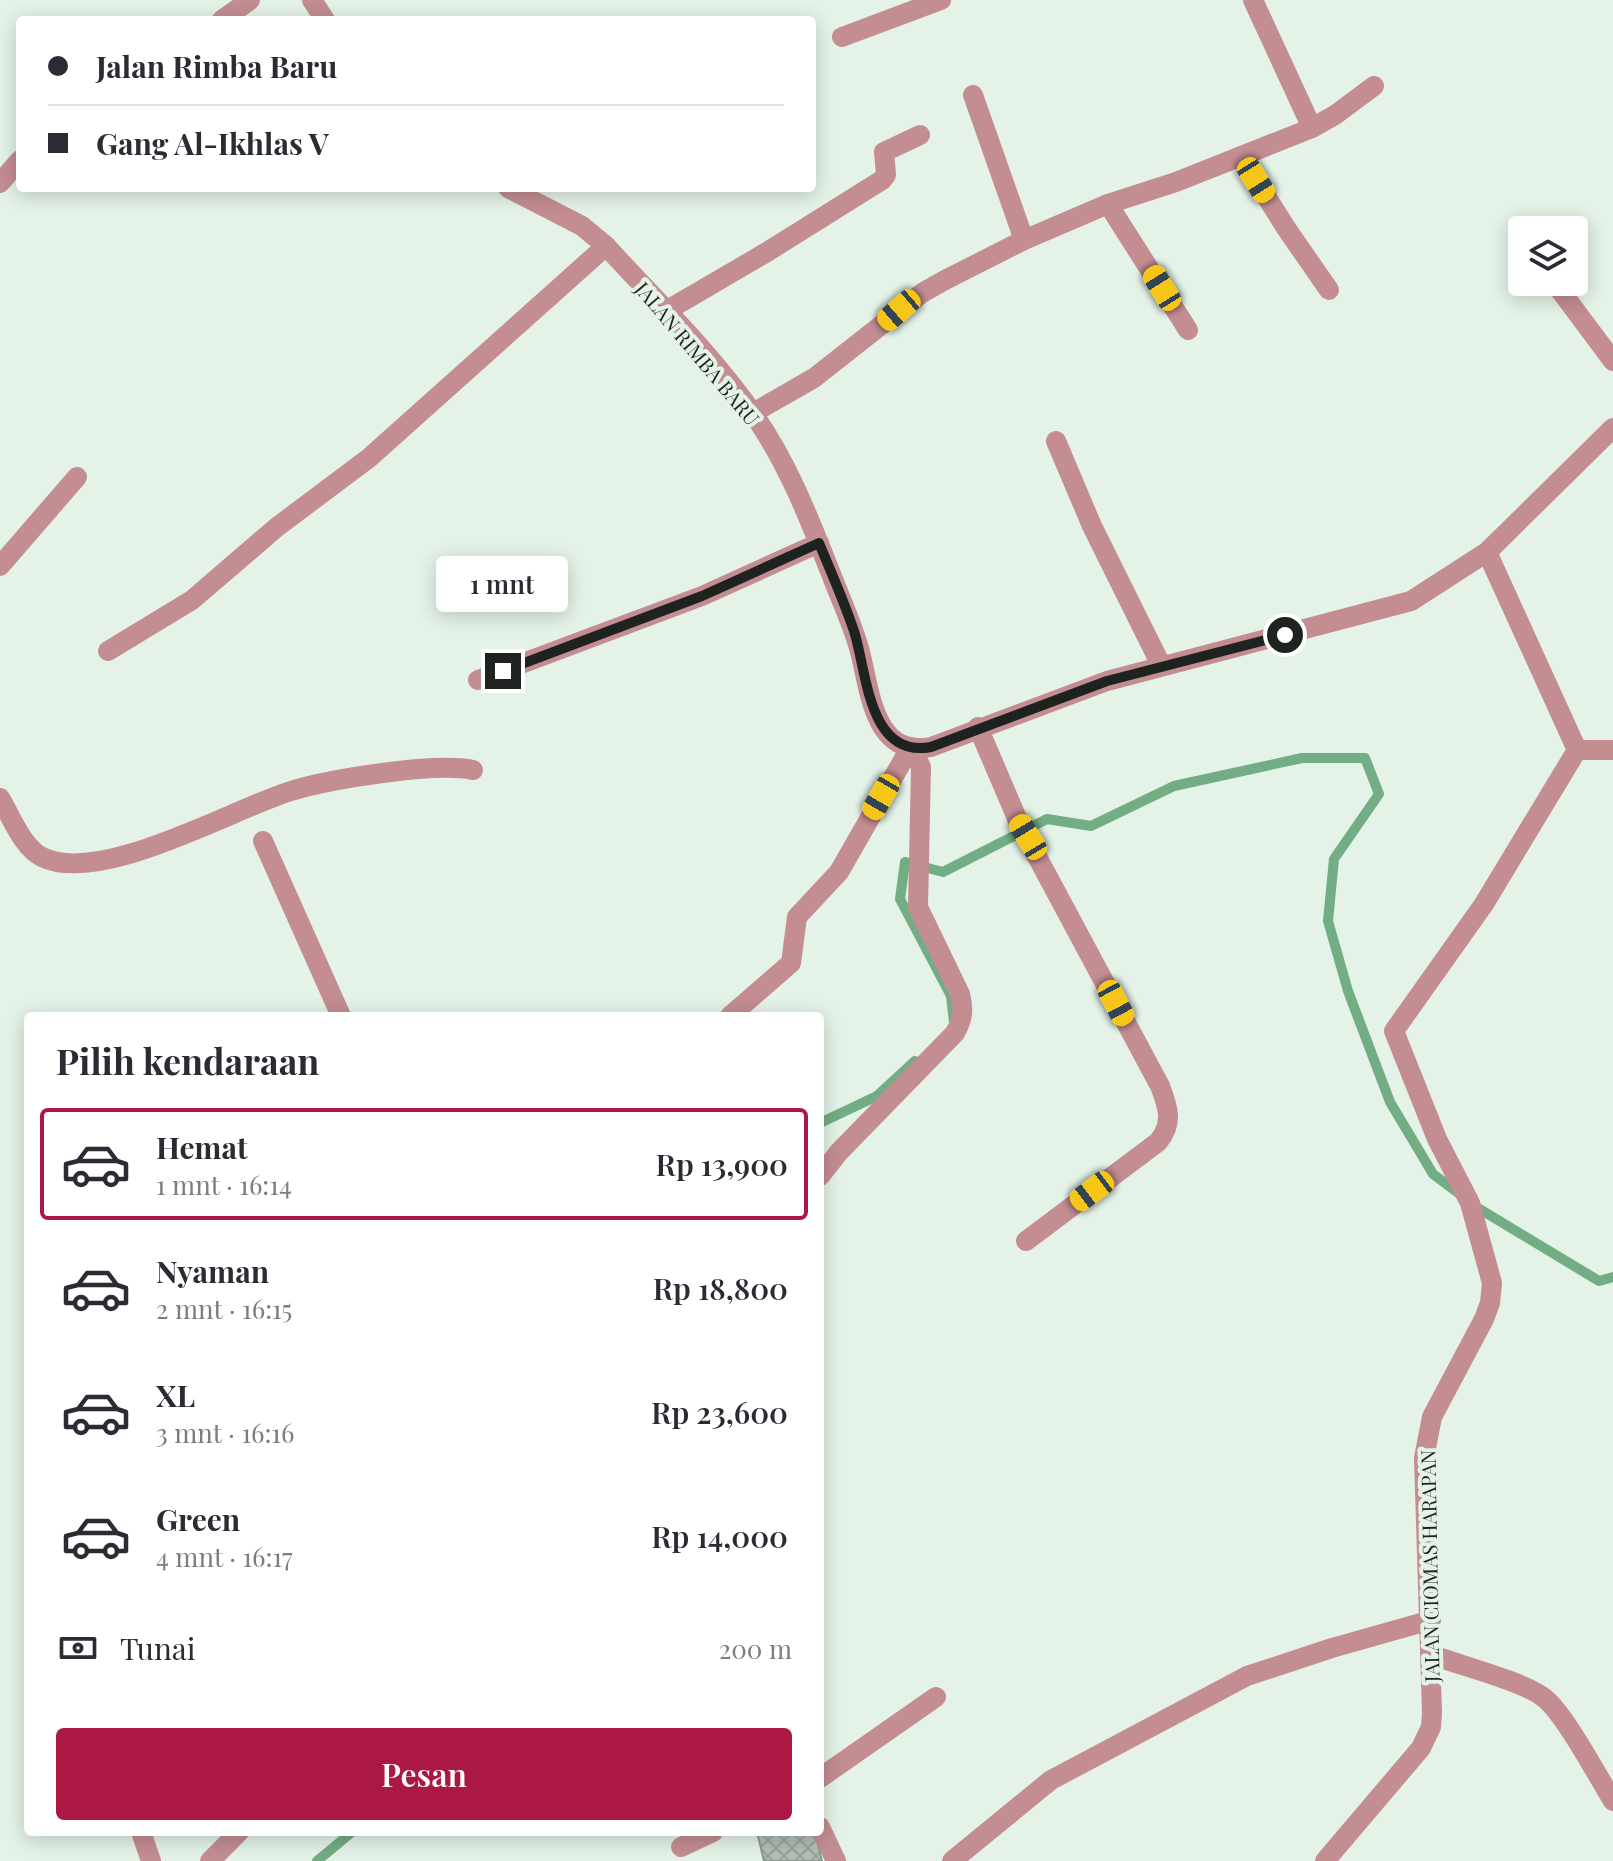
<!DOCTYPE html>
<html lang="id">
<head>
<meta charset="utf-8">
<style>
  body { margin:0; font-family:"Playfair Display",serif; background:#f7f7f7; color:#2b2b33; height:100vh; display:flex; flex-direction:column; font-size:30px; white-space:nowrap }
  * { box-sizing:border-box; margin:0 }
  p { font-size:26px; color:#7c7c81 }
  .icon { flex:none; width:44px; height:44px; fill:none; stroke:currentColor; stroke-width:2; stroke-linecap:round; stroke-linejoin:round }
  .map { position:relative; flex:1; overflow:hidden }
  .panel { position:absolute; left:24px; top:1012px; width:800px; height:824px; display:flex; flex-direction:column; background:#fff; border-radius:8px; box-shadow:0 4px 20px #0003 }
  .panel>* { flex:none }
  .top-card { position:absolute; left:16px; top:16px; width:800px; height:176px; border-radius:8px; box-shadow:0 4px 20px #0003; display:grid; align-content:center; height:176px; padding:0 32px; background:#fff }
  .fabs { position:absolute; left:1508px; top:216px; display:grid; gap:16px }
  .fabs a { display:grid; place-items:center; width:80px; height:80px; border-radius:8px; background:#fff; box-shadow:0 4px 20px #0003; font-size:40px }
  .end { position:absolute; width:36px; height:36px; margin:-18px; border:10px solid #1e231f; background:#fff; box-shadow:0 0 0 4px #fff }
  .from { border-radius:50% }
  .bubble { position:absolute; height:56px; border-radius:8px; background:#fff; box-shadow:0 4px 20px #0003; font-size:26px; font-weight:600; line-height:56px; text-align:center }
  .car { position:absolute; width:24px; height:48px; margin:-24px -12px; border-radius:10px; box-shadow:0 0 6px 2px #0007; background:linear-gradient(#f5c518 24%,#345 0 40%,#f5c518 0 76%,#345 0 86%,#f5c518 0) }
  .top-card b { display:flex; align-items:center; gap:28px; height:76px; font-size:30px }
  .top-card b+b { border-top:2px solid #e1e1e2 }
  .top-card i { width:20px; height:20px; background:#2b2b33 }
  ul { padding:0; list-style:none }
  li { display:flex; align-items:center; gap:24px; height:112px; margin:0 16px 12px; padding:0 16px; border:4px solid transparent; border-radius:8px }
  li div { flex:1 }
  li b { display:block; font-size:30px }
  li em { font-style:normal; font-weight:600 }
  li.current { border-color:#ac1844 }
  li>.icon { width:72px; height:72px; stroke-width:1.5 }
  h2 { padding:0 32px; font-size:36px; line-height:96px }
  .pay { display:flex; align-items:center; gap:20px; height:88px; padding:0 32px; font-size:30px }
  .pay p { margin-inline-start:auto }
  .cta { display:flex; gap:16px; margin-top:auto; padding:16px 32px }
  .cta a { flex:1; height:92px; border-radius:8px; background:#ac1844; color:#fff; font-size:32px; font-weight:600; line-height:92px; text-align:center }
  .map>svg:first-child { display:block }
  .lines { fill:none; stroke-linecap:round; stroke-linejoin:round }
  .stream { stroke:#72ad83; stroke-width:10 }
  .building { fill:url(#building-cross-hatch); stroke:#8b988e; stroke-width:2 }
  .minor { stroke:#c38d92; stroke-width:20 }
  .route { stroke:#1e231f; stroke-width:10 }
  .labels { text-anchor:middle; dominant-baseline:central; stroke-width:8; stroke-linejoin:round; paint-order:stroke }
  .street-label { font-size:20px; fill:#1e231f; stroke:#e4f2e7 }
</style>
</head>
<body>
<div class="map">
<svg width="1613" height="1861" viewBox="0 0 1613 1861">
  <defs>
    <pattern id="building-cross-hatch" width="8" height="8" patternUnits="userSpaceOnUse" patternTransform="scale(2)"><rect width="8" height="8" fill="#b1bfb4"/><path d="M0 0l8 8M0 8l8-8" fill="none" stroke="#98a49a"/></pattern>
  </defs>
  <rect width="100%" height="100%" fill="#e4f2e7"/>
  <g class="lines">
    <!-- stream -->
    <g class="stream">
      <path d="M 954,1022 L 951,996 L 900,899 L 905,862 L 943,872 L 1047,819 L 1091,826 L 1174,786 L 1302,758 L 1365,758 L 1379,794 L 1334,859 L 1328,921 L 1348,991 L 1390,1102 L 1433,1174 L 1461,1195"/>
      <path d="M 820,1123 L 877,1096 L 915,1061"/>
      <path d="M 1473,1205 L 1599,1281 L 1613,1277"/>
      <path d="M 317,1861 L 352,1832"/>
    </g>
  </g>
  <!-- building -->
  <path class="building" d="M 757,1832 L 815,1832 L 822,1861 L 764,1861 Z"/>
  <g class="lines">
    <!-- minor -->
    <g class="minor">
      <path d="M 312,0 L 325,20"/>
      <path d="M 1253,0 L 1312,128"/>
      <path d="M 222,20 L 250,0"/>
      <path d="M 842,37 L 941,0"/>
      <path d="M 973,95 L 1024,240"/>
      <path d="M 1241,156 L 1286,228 L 1329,290"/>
      <path d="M 0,183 L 20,160"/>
      <path d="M 508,188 L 582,226 L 606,246 C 656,301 712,354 754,415 C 789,465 811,523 833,579 C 842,602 852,624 859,648 C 870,687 872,758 931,747 L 1107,681 L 1411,601 L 1487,552 L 1613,428"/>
      <path d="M 1108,204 L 1188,330"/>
      <path d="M 1554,282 L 1613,361"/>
      <path d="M 666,311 L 767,252 L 882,180 L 886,175 L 884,152 L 920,135"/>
      <path d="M 753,413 L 814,378 L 922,293 L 945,280 L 1024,240 L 1108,204 L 1176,182 L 1312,128 L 1335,115 L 1374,86"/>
      <path d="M 1056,441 L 1092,526 L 1161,665"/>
      <path d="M 0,566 L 77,477"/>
      <path d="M 108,651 L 192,600 L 277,527 L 369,458 L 606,246"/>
      <path d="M 478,680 L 702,596 L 819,543"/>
      <path d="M 978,727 L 1019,823 L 1160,1086 C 1168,1107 1174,1123 1158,1142 L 1026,1241"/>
      <path d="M 1577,750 L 1613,750"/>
      <path d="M 0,798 C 11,816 22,847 42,857 C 100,886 232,809 291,791 C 330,779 435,762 473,770"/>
      <path d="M 263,841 L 341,1016"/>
      <path d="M 730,1016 L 791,963 L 797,917 L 839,872 L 910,748"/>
      <path d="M 820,1176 L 839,1152 L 955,1033 C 963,1019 964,1010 960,994 L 918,907 L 921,767 L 912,748"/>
      <path d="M 1432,1655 C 1459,1665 1522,1681 1543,1697 C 1564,1712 1598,1777 1613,1801"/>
      <path d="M 820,1778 L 936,1697"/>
      <path d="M 820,1827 L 836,1861"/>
      <path d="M 141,1832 L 151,1861"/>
      <path d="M 681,1847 L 713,1832"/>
      <path d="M 210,1861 L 239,1832"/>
      <path d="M 952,1861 L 1051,1780 L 1247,1676 L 1332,1648 L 1431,1620"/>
      <path d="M 1325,1861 L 1421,1748 L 1431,1727 L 1432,1713 L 1424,1458 L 1432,1417 L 1484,1319 L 1490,1303 L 1492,1283 L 1470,1203 L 1437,1139 L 1394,1031 L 1484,904 L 1577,750 L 1487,552"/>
    </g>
  </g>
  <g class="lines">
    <!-- route -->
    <path class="route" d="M 503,671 L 702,596 L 819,543 C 831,572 844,601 854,631 C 867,671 868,759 931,747 L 1107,681 L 1285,635"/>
  </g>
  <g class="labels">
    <!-- street labels -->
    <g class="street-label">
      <text transform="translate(698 353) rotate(50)">JALAN RIMBA BARU</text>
      <text transform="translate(1429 1566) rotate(-91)">JALAN CIOMAS HARAPAN</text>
    </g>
  </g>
</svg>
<div class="fabs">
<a><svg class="icon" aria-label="layers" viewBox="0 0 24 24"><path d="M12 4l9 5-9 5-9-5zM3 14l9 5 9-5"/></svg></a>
</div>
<i class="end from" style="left:1285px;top:635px"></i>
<i class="end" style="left:503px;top:671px"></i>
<div class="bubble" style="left:436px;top:556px;width:132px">1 mnt</div>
<i class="car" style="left:1256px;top:180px;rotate:148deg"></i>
<i class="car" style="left:1162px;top:288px;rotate:328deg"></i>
<i class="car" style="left:899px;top:310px;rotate:229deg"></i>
<i class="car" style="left:881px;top:797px;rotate:210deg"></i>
<i class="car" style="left:1028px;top:837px;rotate:329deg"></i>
<i class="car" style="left:1116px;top:1003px;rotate:152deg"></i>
<i class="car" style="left:1092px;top:1191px;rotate:233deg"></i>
<div class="top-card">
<b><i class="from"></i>Jalan Rimba Baru</b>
<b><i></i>Gang Al-Ikhlas V</b>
</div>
<section class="panel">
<h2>Pilih kendaraan</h2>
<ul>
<li class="current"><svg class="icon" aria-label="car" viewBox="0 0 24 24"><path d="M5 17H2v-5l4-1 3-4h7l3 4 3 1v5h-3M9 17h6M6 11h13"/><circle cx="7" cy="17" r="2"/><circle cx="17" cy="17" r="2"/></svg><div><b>Hemat</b><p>1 mnt · 16:14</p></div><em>Rp 13,900</em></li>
<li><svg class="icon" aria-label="car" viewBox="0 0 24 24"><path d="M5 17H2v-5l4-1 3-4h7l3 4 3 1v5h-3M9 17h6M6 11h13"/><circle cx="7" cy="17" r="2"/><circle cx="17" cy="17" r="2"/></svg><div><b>Nyaman</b><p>2 mnt · 16:15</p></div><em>Rp 18,800</em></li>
<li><svg class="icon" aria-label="car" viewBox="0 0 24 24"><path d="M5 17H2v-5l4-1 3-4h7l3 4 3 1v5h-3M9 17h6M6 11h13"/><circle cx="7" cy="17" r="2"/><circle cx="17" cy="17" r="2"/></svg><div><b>XL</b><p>3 mnt · 16:16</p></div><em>Rp 23,600</em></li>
<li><svg class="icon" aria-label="car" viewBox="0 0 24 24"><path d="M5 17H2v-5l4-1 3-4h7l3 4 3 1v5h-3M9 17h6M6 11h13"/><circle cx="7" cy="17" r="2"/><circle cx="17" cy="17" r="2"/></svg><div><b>Green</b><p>4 mnt · 16:17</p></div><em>Rp 14,000</em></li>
</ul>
<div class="pay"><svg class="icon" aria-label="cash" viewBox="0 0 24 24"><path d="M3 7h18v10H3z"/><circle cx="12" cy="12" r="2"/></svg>Tunai<p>200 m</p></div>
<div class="cta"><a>Pesan</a></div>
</section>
</div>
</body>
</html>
